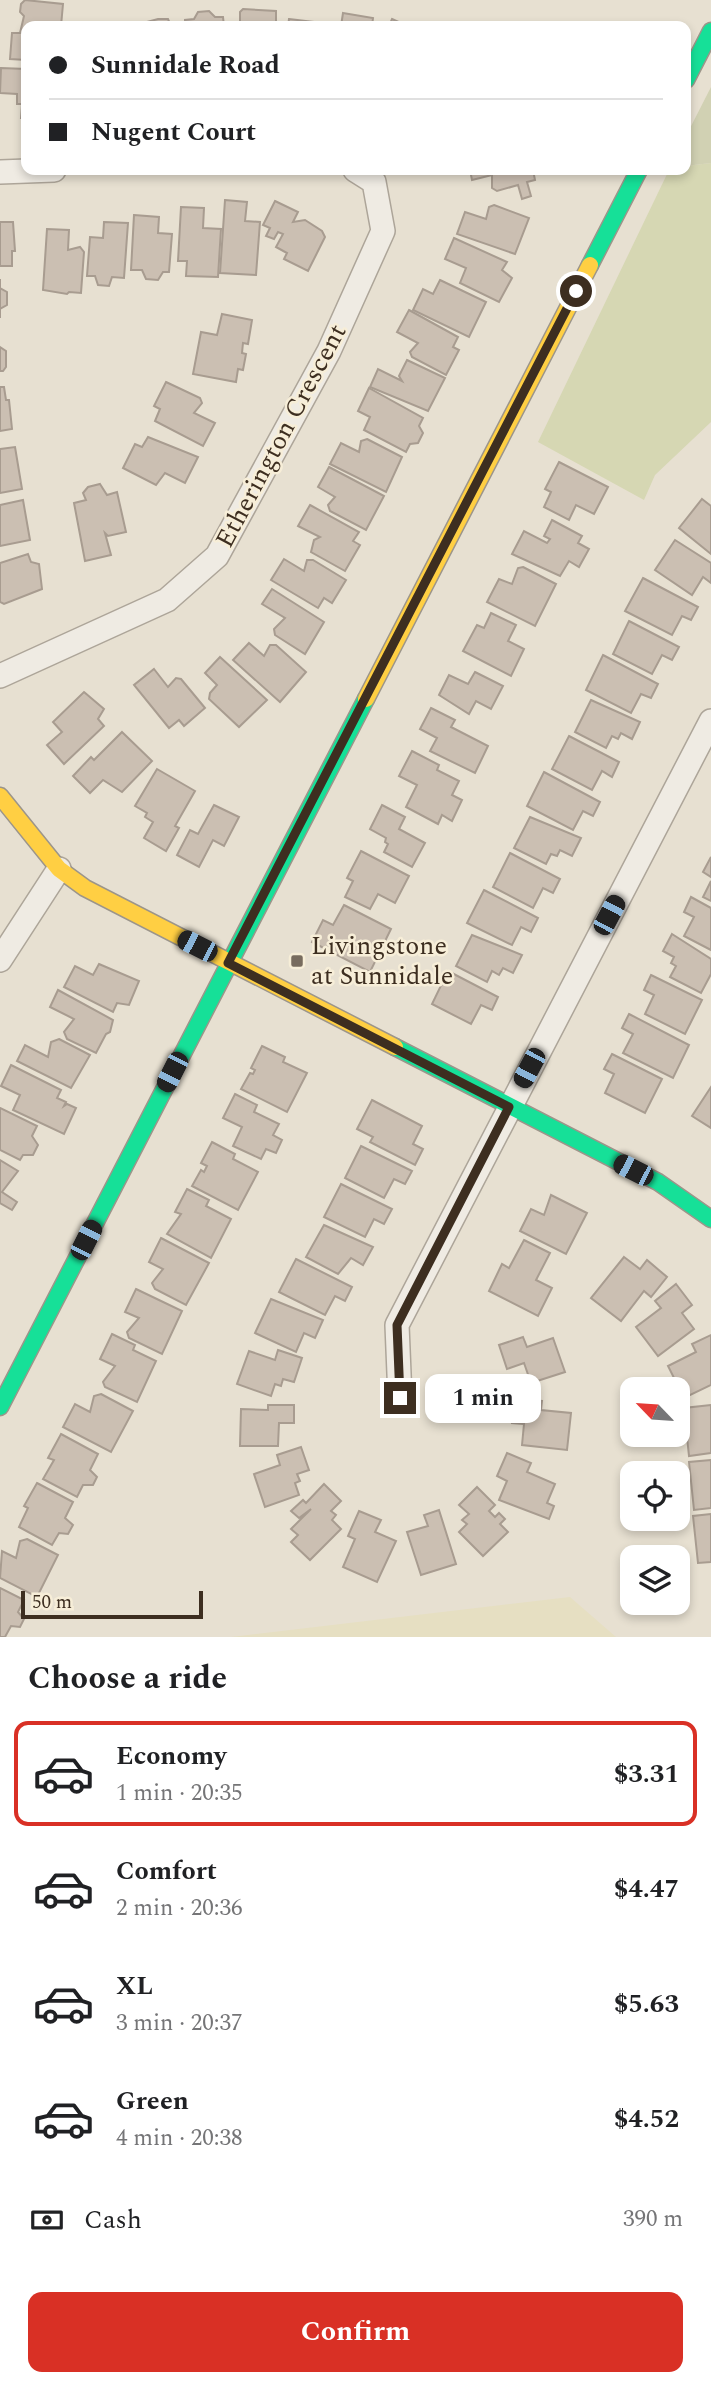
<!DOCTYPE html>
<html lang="en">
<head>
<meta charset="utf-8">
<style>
  body { margin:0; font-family:Spectral,serif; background:#f6f6f6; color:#202124; height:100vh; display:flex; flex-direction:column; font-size:26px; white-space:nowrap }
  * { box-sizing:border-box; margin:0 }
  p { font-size:23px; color:#757577 }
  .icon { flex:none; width:38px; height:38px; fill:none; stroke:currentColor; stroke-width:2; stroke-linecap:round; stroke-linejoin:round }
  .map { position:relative; height:1637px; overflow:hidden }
  .drawer { display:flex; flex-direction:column; background:#fff; flex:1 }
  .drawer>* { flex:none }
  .hud { position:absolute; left:21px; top:21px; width:670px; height:154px; border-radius:14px; box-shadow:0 4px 10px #0003; display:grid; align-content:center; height:154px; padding:0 28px; background:#fff }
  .needle { width:46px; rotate:295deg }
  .controls { position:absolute; left:620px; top:1377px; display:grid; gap:14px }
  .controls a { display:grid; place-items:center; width:70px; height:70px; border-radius:14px; background:#fff; box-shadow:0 4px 10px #0003; font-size:35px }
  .scale { position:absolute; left:21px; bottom:18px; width:182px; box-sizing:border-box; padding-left:7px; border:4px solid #3d2e20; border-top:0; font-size:19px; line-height:24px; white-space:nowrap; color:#3d2e20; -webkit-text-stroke:5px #f7eed8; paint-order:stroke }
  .end { position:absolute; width:32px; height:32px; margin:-16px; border:9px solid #3d2e20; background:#fff; box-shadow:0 0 0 4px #fff }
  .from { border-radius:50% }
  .bubble { position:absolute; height:49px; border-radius:14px; background:#fff; box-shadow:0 4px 10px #0003; font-size:23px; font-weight:700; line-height:49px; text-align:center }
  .car { position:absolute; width:21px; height:42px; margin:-21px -10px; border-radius:9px; box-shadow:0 0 5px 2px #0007; background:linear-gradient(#222 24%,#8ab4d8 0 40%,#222 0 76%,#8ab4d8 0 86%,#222 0) }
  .hud b { display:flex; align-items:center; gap:24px; height:66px; font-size:26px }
  .hud b+b { border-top:2px solid #e0e0e0 }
  .hud i { width:18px; height:18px; background:#202124 }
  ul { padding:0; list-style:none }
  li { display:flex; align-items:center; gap:21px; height:105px; margin:0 14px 10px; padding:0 14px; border:4px solid transparent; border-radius:14px }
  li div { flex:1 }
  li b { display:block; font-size:26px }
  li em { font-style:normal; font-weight:700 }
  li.active { border-color:#d93025 }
  li>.icon { width:63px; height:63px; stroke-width:1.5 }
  h2 { padding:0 28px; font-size:32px; line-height:84px }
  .pay { display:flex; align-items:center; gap:18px; height:77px; padding:0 28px; font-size:26px }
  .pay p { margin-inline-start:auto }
  .primary-button { display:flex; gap:14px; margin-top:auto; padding:14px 28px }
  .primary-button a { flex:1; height:80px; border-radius:14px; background:#d93025; color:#fff; font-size:28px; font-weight:700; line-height:80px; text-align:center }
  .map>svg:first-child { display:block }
  .farmland { fill:#e6dfc2 }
  .green { fill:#d6d7b3 }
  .cemetery { fill:#d1d1b3 }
  .building { fill:#cbbfb2; stroke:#a89c90; stroke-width:2 }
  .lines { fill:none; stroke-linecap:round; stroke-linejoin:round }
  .street-casing { stroke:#ada599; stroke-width:26 }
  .fast-casing { stroke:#9c958a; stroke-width:19 }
  .slow-casing { stroke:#9c958a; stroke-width:19 }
  .street { stroke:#efebe3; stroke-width:23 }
  .fast { stroke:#16e098; stroke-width:16 }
  .slow { stroke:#ffcf43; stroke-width:16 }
  .route { stroke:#3d2e20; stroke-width:9 }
  .poi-dot { fill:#786c5e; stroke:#f7eed8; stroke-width:2.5 }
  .labels { text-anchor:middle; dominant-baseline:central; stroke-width:5; stroke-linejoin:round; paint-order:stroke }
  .street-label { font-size:26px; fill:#3d2e20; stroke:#f7eed8 }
  .poi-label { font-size:26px; fill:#3d2e20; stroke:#f7eed8; text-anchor:start }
</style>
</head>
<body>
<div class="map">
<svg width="711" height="1637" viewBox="0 0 711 1637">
  <rect width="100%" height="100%" fill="#e7e0d1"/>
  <!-- farmland -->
  <path class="farmland" d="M 570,1597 L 616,1637 L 231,1637 Z"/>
  <!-- green -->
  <path class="green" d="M 711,163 L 711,422 L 655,475 L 644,500 L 538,442 L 669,170 L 686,170 L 686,166 Z"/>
  <!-- cemetery -->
  <path class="cemetery" d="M 711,87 L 711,163 L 686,166 L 686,136 Z"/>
  <!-- building -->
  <g class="building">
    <path d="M 25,0 L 63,4 L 61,26 L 26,26 L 26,60 L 10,59 L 12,33 L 20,33 L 24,16 L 20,12 L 21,4 Z"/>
    <path d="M 243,9 L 276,11 L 276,26 L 240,26 L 240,12 Z"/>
    <path d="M 209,11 L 215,17 L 223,17 L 224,26 L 185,26 L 185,20 L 194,19 L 198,12 Z"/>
    <path d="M 343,13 L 373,18 L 372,26 L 341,26 Z"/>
    <path d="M 158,19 L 168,19 L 171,26 L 143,26 L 143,23 Z"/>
    <path d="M 289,19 L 315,22 L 314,26 L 288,26 Z"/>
    <path d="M 392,19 L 403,24 L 409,26 L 389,26 Z"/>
    <path d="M 1,68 L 26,69 L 26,118 L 21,118 L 22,104 L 17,104 L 17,94 L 0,93 Z"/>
    <path d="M 470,170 L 533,170 L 535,180 L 527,182 L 531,196 L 522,199 L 518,185 L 497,191 L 492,188 L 492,175 L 472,180 Z"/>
    <path d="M 225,200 L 247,202 L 245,221 L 260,222 L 256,275 L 220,273 Z"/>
    <path d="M 275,201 L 298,212 L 293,222 L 305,220 L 322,231 L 325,237 L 308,271 L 284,259 L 287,253 L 276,247 L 283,234 L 278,232 L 274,239 L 266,236 L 270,228 L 263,225 Z"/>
    <path d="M 494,205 L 529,218 L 515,254 L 457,234 L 465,212 L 486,219 L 489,207 Z"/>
    <path d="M 181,207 L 204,208 L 203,228 L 221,229 L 218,277 L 186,276 L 187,261 L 178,261 Z"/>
    <path d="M 134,215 L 159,217 L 158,233 L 172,234 L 169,272 L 163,272 L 158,280 L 146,279 L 142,270 L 131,270 Z"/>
    <path d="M 0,222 L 13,222 L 15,251 L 12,251 L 12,266 L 0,266 Z"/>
    <path d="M 104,222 L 128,223 L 124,278 L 112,277 L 109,286 L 98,285 L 95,276 L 87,276 L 90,237 L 103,238 Z"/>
    <path d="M 47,229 L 69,230 L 68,250 L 80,247 L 84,252 L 81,293 L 69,292 L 67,294 L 43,290 Z"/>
    <path d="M 454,238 L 507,262 L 502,270 L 512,278 L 499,302 L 460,283 L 466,268 L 445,259 Z"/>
    <path d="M 0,279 L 0,288 L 7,292 L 7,305 L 0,309 L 0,318 Z"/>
    <path d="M 440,280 L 486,302 L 469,337 L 413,310 L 423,289 L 433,294 Z"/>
    <path d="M 409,310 L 458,337 L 453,347 L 459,350 L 446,375 L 412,357 L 410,352 L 418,343 L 397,332 Z"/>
    <path d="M 222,314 L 252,320 L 248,344 L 243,343 L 242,353 L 246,354 L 243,370 L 238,369 L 236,382 L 193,374 L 201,332 L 217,335 Z"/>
    <path d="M 0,347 L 6,351 L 6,367 L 3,371 L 0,371 Z"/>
    <path d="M 407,360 L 445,378 L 428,411 L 370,387 L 378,369 L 402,381 L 399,376 Z"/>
    <path d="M 166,382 L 200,398 L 202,403 L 194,413 L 215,423 L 203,446 L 155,421 L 160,409 L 154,406 Z"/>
    <path d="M 0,387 L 4,387 L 6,400 L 9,400 L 12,429 L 0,431 Z"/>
    <path d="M 369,388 L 423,418 L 419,426 L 423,433 L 418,443 L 410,444 L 406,452 L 364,430 L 370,417 L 358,411 Z"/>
    <path d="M 148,437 L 198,457 L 185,483 L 165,473 L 156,485 L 123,468 L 135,444 L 142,447 Z"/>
    <path d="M 367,439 L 402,457 L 386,492 L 330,464 L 341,443 L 359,452 L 361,441 Z"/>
    <path d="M 15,447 L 22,489 L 0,493 L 0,449 Z"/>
    <path d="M 559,462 L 608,487 L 594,514 L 576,505 L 569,520 L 544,507 L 551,492 L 545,489 Z"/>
    <path d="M 329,467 L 384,496 L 366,530 L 330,511 L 328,505 L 335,497 L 318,487 Z"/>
    <path d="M 100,484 L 107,495 L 117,492 L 126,532 L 108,536 L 105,533 L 111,555 L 85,561 L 74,503 L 86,500 L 83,493 L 88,487 Z"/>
    <path d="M 702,499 L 711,506 L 711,554 L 679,528 Z"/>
    <path d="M 23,500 L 30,540 L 0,546 L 0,505 Z"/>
    <path d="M 310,505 L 359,532 L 353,541 L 360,545 L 345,571 L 311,552 L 314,540 L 320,537 L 298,526 Z"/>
    <path d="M 552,520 L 582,536 L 578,543 L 589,549 L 579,567 L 569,561 L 560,576 L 512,554 L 524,531 L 547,543 L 550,539 L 544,536 Z"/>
    <path d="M 675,540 L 711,563 L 711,583 L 703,577 L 692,595 L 655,570 Z"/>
    <path d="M 28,554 L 31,562 L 39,564 L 42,589 L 4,604 L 0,602 L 0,563 Z"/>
    <path d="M 284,559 L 304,571 L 307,560 L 313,560 L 346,580 L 332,603 L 324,598 L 318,608 L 271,580 Z"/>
    <path d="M 523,567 L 556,584 L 535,626 L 487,602 L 499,579 L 512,584 L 518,568 Z"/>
    <path d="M 643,578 L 698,607 L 691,620 L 682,616 L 672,635 L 625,611 Z"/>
    <path d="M 272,589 L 324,622 L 305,654 L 275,635 L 274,629 L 285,618 L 262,604 Z"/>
    <path d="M 491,613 L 516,625 L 508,641 L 524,649 L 511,676 L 463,651 L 477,625 L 484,628 Z"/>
    <path d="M 629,621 L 679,647 L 672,660 L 662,655 L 652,674 L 613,654 Z"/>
    <path d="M 249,643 L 264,656 L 270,645 L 276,645 L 306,672 L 280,702 L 233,660 Z"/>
    <path d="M 603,655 L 658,684 L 651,698 L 641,694 L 631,713 L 586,690 Z"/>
    <path d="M 220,657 L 267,700 L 239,727 L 209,699 L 210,693 L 217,685 L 205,673 Z"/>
    <path d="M 154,669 L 168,687 L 176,678 L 181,679 L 205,708 L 184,726 L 179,720 L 169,728 L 134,685 Z"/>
    <path d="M 475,672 L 503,686 L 491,709 L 476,701 L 469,714 L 439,695 L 449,675 L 468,684 Z"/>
    <path d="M 84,692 L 104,709 L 98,719 L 104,726 L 64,764 L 47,745 L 62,732 L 53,722 Z"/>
    <path d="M 591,700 L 640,722 L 632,739 L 621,733 L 618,739 L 612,736 L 606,748 L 575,732 Z"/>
    <path d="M 431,708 L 455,720 L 451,727 L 488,746 L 475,773 L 430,751 L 437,738 L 420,729 Z"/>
    <path d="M 122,732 L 152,761 L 122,792 L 103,780 L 90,793 L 73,776 L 91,757 L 94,760 Z"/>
    <path d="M 569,736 L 619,762 L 612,777 L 602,771 L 592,790 L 552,769 Z"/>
    <path d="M 412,751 L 439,765 L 437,770 L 459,781 L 452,795 L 462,800 L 452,821 L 442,815 L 438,824 L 406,807 L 417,785 L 399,776 Z"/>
    <path d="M 157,769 L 195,791 L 175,826 L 179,828 L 166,851 L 144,838 L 153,822 L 145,817 L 147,813 L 135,806 Z"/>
    <path d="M 544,772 L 600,802 L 593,816 L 583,811 L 573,830 L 527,806 Z"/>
    <path d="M 214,805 L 239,817 L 224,846 L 213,840 L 199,867 L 177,855 L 190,830 L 198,834 Z"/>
    <path d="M 382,805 L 405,817 L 399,829 L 425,843 L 412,867 L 384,852 L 388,844 L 385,842 L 386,838 L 370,829 Z"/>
    <path d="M 530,817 L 581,838 L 572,856 L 560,850 L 557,856 L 551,854 L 546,864 L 514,848 Z"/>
    <path d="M 361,851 L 409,876 L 395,903 L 378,894 L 370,909 L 345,897 L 353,881 L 347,878 Z"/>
    <path d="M 510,853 L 560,879 L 553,893 L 543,888 L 533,908 L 493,887 Z"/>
    <path d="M 711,857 L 711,877 L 703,872 Z"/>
    <path d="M 711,881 L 711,901 L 703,897 Z"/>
    <path d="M 484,890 L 538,918 L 531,932 L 521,927 L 512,945 L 467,923 Z"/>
    <path d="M 691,897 L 711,908 L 711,950 L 684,936 L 694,917 L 684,912 Z"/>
    <path d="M 344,905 L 391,929 L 370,972 L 312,942 L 323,920 L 333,925 Z"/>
    <path d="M 672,934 L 711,959 L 711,974 L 701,993 L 670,977 L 676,966 L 671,963 L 674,957 L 663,951 Z"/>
    <path d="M 472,935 L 522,955 L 513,973 L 503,968 L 499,975 L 492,971 L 487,982 L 456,966 Z"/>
    <path d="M 99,964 L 139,981 L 129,1005 L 117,1003 L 113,1012 L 64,987 L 75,966 L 93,975 Z"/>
    <path d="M 448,971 L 498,997 L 492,1010 L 481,1005 L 471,1024 L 432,1004 Z"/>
    <path d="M 651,975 L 702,1000 L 685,1034 L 645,1014 L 654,995 L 644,990 Z"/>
    <path d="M 58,990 L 113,1020 L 110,1032 L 106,1034 L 96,1053 L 67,1039 L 64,1032 L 74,1019 L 50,1007 Z"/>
    <path d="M 629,1014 L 689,1045 L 673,1078 L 623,1053 L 633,1034 L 622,1028 Z"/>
    <path d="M 59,1039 L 90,1055 L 71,1088 L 17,1061 L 25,1045 L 48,1057 L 51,1042 Z"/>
    <path d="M 262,1046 L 285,1057 L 283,1062 L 307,1073 L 287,1112 L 241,1089 L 250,1073 L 253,1074 L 255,1070 L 251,1068 Z"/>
    <path d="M 612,1054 L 662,1079 L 645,1113 L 605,1093 L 614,1074 L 604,1069 Z"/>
    <path d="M 11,1065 L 61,1090 L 57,1098 L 66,1102 L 64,1106 L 67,1104 L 76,1108 L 64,1134 L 13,1110 L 20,1095 L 1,1086 Z"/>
    <path d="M 711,1087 L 711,1128 L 692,1116 Z"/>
    <path d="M 235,1094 L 257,1105 L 254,1112 L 279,1124 L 273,1135 L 282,1140 L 276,1153 L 266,1149 L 261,1159 L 233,1146 L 242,1127 L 223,1118 Z"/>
    <path d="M 372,1100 L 422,1126 L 413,1144 L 423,1149 L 415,1165 L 370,1142 L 373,1137 L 357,1129 Z"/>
    <path d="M 0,1108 L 37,1126 L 32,1136 L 38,1145 L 33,1155 L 23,1155 L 20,1160 L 0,1150 Z"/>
    <path d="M 212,1142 L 235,1154 L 233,1159 L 258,1172 L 238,1210 L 192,1186 L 201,1170 L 204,1172 L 207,1166 L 201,1163 Z"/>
    <path d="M 361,1146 L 412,1171 L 405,1184 L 394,1179 L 384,1198 L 345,1178 Z"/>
    <path d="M 0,1160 L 18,1171 L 2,1192 L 17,1202 L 12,1210 L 0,1203 Z"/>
    <path d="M 341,1184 L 392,1209 L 384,1224 L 374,1219 L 365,1237 L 324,1217 Z"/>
    <path d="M 187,1189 L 209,1200 L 206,1206 L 231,1219 L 211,1258 L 167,1234 L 181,1214 L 175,1212 Z"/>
    <path d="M 551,1195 L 587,1213 L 566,1254 L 520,1231 L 531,1209 L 544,1215 Z"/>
    <path d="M 324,1225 L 373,1247 L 363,1265 L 351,1258 L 338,1274 L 306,1257 Z"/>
    <path d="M 161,1238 L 209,1263 L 186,1305 L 155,1289 L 152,1283 L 163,1269 L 149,1262 Z"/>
    <path d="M 524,1240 L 550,1253 L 536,1280 L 552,1288 L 538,1316 L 489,1291 L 502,1264 L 509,1268 Z"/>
    <path d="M 624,1257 L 640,1269 L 647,1260 L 667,1277 L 651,1297 L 644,1291 L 621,1321 L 591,1298 Z"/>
    <path d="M 296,1259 L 352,1287 L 345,1301 L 335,1296 L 325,1315 L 279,1292 Z"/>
    <path d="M 676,1284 L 692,1305 L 682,1313 L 694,1329 L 658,1356 L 636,1327 L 661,1308 L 655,1301 Z"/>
    <path d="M 136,1289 L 182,1311 L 162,1354 L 129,1338 L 127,1332 L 139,1318 L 125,1312 Z"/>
    <path d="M 271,1299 L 323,1320 L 315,1338 L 304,1333 L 296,1352 L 255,1333 Z"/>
    <path d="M 112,1334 L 135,1345 L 133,1350 L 156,1361 L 137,1402 L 105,1387 L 103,1382 L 115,1366 L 100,1359 Z"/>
    <path d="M 711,1335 L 711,1385 L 684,1398 L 668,1366 L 696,1352 L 692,1344 Z"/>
    <path d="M 523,1337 L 527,1347 L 553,1338 L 565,1372 L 531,1383 L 524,1363 L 507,1369 L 499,1345 Z"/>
    <path d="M 278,1350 L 302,1358 L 294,1382 L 283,1379 L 281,1386 L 275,1384 L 271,1396 L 237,1384 L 249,1351 L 275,1360 Z"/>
    <path d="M 101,1394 L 133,1411 L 111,1452 L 63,1427 L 75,1404 L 90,1412 L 94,1396 Z"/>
    <path d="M 515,1399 L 542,1401 L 541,1410 L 571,1413 L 567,1450 L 522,1445 L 524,1424 L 512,1423 Z"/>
    <path d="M 268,1405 L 294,1405 L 294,1423 L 279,1423 L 278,1446 L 240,1446 L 241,1409 L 268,1410 Z"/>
    <path d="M 711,1405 L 711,1453 L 689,1456 L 684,1408 Z"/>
    <path d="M 61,1434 L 98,1454 L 90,1470 L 97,1477 L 93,1485 L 83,1485 L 77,1497 L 43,1479 L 54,1460 L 48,1458 Z"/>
    <path d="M 301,1447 L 309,1470 L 297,1474 L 300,1481 L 295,1483 L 299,1495 L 265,1507 L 254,1474 L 280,1465 L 277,1455 Z"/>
    <path d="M 507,1453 L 531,1463 L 527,1472 L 555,1484 L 547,1503 L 554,1506 L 549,1519 L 499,1500 L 507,1481 L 497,1476 Z"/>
    <path d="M 711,1460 L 711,1508 L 694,1510 L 689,1462 Z"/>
    <path d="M 37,1483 L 73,1502 L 65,1518 L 73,1525 L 68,1534 L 59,1533 L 52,1545 L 19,1527 L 28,1508 L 24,1506 Z"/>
    <path d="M 324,1484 L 341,1501 L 331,1511 L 336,1515 L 332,1520 L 341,1529 L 310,1560 L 291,1542 L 298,1535 L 291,1529 L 311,1509 L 299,1518 L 291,1511 L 303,1500 L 306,1503 Z"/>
    <path d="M 477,1487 L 495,1505 L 489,1511 L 495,1517 L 499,1513 L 505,1519 L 500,1524 L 508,1532 L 483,1556 L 459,1532 L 467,1524 L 462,1520 L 469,1514 L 459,1505 Z"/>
    <path d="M 439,1510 L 456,1564 L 421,1575 L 407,1532 L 428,1526 L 424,1515 Z"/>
    <path d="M 359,1511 L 381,1520 L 375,1532 L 396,1541 L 377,1582 L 343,1567 L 355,1539 L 348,1536 Z"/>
    <path d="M 711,1514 L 711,1562 L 698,1563 L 693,1516 Z"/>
    <path d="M 27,1539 L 58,1555 L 37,1597 L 0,1578 L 2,1551 L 16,1558 L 20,1541 Z"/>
    <path d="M 0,1588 L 24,1600 L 18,1612 L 24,1619 L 20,1627 L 11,1626 L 5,1637 L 0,1637 Z"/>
  </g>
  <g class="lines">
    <!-- street casing -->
    <g class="street-casing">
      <g id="street">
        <path d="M 0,172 L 54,170"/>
        <path d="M 0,676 L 167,600 L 217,556 L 329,351 L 383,231 L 374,182 L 355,170"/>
        <path d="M 0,960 L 59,869"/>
        <path d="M 400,1398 L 397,1325 L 711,721"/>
      </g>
    </g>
    <!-- fast casing -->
    <g class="fast-casing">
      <g id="fast">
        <path d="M 686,80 L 711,31"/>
        <path d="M 590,265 L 639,170"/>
        <path d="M 395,1047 L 658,1182 L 711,1219"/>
        <path d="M 0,1407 L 366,699"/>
      </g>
    </g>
    <!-- slow casing -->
    <g class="slow-casing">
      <g id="slow">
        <path d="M 366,699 L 590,265"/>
        <path d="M 0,796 L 59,869 L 85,888 L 395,1047"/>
      </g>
    </g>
    <!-- street -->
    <use href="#street" class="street"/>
    <!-- fast -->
    <use href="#fast" class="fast"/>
    <!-- slow -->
    <use href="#slow" class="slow"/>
  </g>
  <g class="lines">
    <!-- route -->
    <path class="route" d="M 400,1398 L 397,1325 L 509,1107 L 228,963 L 576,291"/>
  </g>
  <!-- markers -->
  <rect class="poi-dot" x="290" y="954" width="14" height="14" rx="3.5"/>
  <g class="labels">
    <!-- street labels -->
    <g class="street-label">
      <text transform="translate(281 436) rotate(-62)">Etherington Crescent</text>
    </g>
    <!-- poi labels -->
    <g class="poi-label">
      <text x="311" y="946">Livingstone<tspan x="311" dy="30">at Sunnidale</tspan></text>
    </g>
  </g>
</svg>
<div class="controls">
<a><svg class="needle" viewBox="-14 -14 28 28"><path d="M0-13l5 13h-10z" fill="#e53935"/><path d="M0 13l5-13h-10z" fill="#757577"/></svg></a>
<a><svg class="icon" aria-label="locate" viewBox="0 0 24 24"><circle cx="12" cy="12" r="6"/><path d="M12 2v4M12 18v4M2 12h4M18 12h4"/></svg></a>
<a><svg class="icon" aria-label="layers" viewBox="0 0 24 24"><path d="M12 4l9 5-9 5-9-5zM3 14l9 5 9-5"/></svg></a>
</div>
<div class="scale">50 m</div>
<i class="end from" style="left:576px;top:291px"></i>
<i class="end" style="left:400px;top:1398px"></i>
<div class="bubble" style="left:425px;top:1374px;width:116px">1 min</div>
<i class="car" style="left:609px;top:915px;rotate:28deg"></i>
<i class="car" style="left:197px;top:946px;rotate:297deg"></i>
<i class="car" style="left:529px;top:1068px;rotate:208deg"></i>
<i class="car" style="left:172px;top:1072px;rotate:207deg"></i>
<i class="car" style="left:633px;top:1170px;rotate:297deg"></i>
<i class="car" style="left:86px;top:1240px;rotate:27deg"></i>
<div class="hud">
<b><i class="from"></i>Sunnidale Road</b>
<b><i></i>Nugent Court</b>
</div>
</div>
<section class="drawer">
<h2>Choose a ride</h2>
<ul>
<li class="active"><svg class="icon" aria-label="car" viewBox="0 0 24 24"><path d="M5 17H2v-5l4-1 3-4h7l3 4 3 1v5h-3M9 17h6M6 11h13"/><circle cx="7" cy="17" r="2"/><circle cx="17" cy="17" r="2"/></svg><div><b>Economy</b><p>1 min · 20:35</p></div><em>$3.31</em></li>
<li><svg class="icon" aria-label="car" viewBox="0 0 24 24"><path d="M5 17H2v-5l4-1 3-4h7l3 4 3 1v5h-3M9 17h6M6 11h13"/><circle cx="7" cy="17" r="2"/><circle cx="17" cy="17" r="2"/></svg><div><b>Comfort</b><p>2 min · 20:36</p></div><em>$4.47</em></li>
<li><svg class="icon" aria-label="car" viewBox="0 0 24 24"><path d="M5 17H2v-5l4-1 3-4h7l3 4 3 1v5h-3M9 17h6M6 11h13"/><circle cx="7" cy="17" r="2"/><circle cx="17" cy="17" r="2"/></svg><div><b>XL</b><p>3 min · 20:37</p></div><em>$5.63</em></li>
<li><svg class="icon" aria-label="car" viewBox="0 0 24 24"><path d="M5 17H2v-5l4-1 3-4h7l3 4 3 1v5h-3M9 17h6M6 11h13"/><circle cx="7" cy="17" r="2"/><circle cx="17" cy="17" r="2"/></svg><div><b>Green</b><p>4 min · 20:38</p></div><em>$4.52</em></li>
</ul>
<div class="pay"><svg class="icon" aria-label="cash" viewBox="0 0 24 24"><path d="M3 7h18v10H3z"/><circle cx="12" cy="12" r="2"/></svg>Cash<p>390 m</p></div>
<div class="primary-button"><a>Confirm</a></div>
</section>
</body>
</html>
